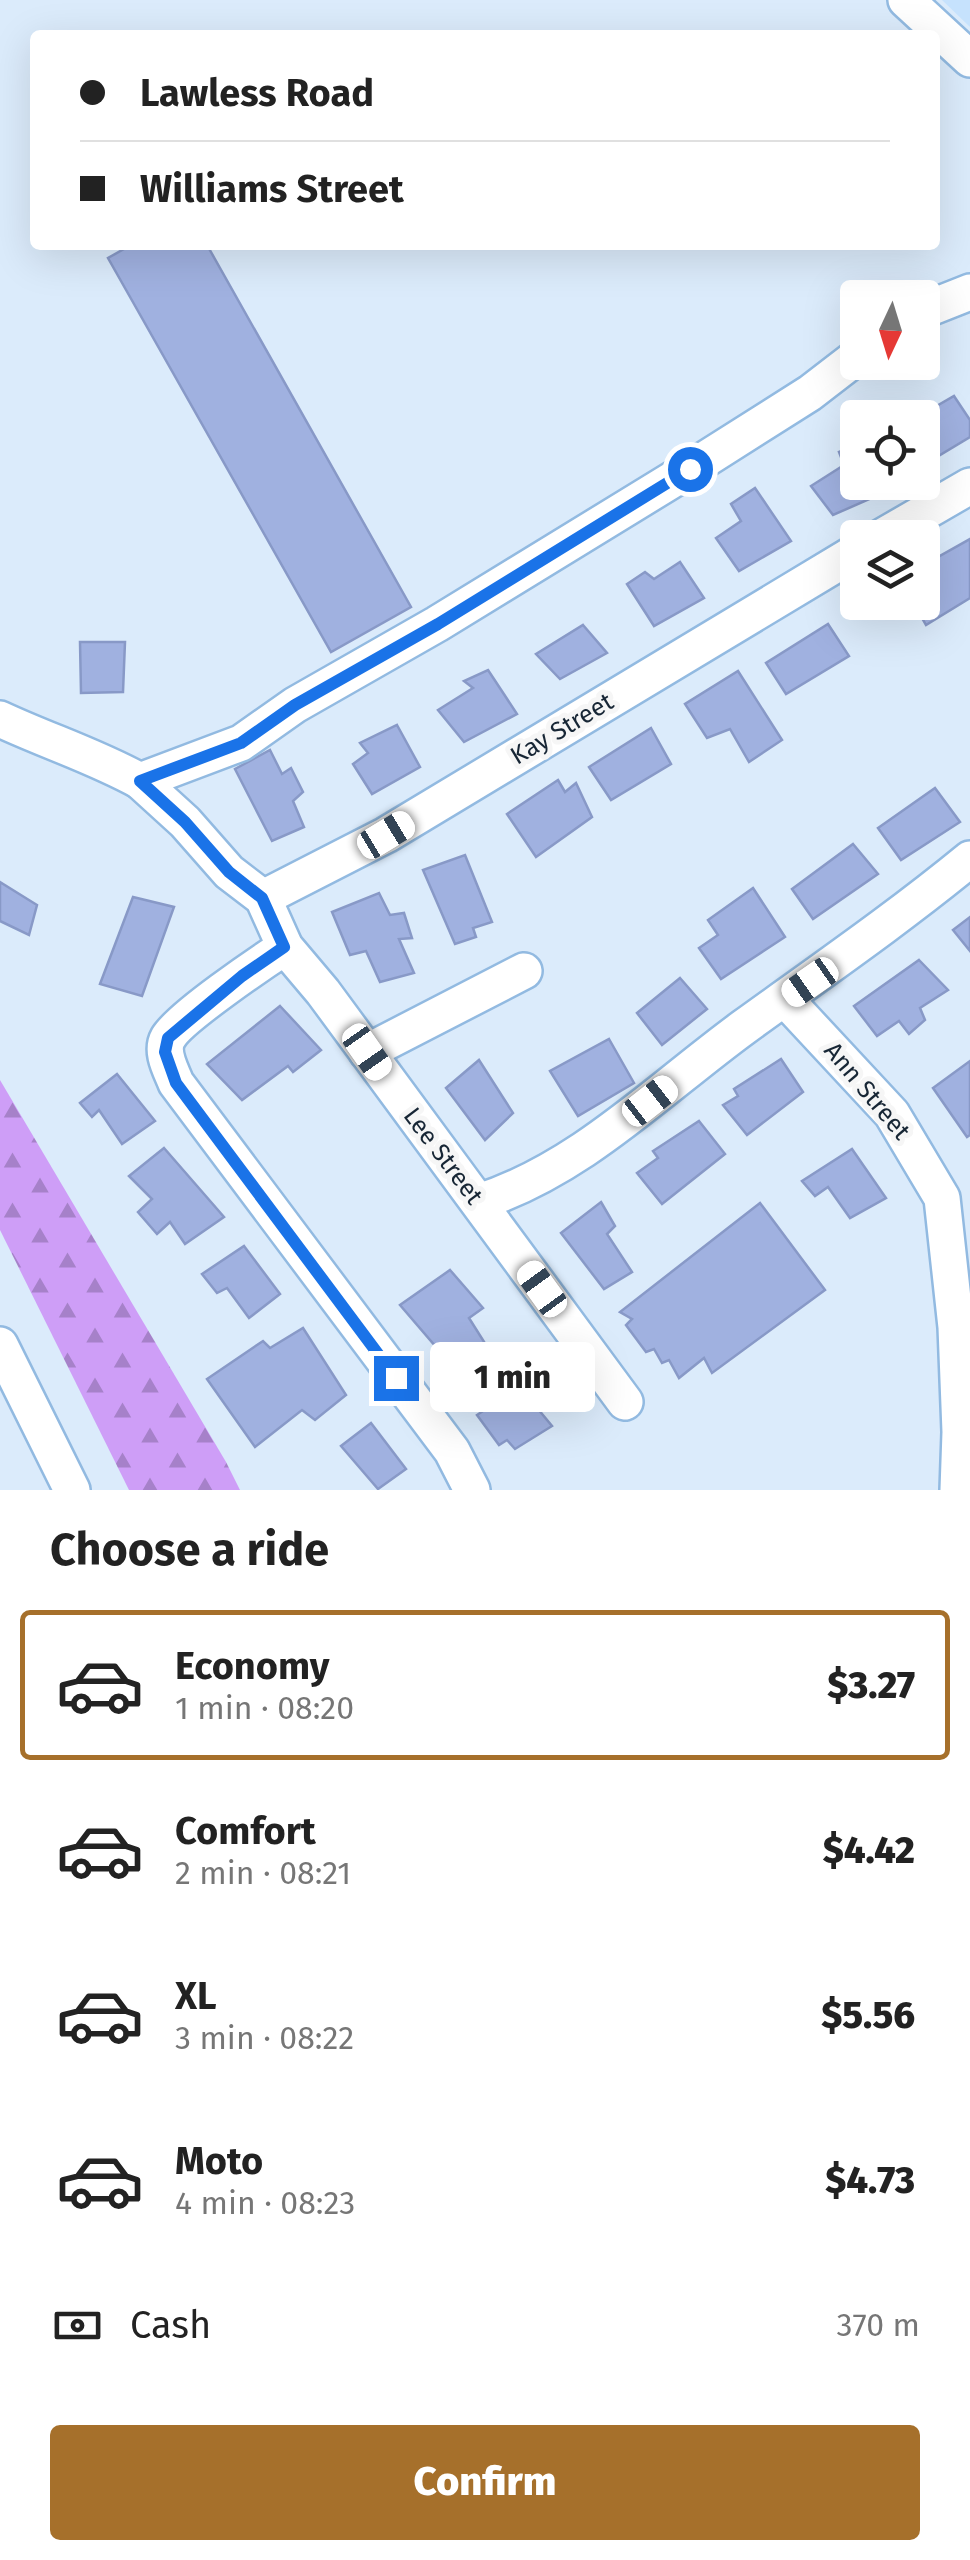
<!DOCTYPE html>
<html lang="en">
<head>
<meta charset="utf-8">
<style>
  body { margin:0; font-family:"Fira Sans",sans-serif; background:#f6f6f6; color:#222; height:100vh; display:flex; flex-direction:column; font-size:38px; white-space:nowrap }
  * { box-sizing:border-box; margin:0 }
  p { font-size:32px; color:#767676 }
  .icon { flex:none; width:55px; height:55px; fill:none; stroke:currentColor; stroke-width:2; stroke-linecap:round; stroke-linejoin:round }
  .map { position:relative; height:1490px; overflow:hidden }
  .details { display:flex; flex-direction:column; background:#fff; flex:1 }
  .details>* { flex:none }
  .guide { position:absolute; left:30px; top:30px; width:910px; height:220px; border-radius:10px; box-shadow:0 10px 40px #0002; display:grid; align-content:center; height:220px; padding:0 50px; background:#fff }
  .needle { width:65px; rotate:184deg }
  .tools { position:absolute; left:840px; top:280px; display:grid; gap:20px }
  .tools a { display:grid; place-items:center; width:100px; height:100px; border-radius:10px; background:#fff; box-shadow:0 10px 40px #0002; font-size:50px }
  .end { position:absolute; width:45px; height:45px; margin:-22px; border:12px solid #1a73e8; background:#fff; box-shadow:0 0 0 5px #fff }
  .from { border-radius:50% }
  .bubble { position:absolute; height:70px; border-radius:10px; background:#fff; box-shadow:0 10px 40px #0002; font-size:32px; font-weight:800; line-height:70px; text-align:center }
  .car { position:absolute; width:30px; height:60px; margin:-30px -15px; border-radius:12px; box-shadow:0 0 8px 2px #0007; background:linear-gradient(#fff 24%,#345 0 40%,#fff 0 76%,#345 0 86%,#fff 0) }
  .guide b { display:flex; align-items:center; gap:35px; height:95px; font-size:38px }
  .guide b+b { border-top:2px solid #e0e0e0 }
  .guide i { width:25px; height:25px; background:#222 }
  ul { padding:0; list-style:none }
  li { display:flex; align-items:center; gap:30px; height:150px; margin:0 20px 15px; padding:0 30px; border:5px solid transparent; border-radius:10px }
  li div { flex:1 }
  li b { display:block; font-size:38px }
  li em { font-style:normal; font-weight:800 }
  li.on { border-color:#a6702b }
  li>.icon { width:90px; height:90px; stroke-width:1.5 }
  h2 { padding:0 50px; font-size:45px; line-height:120px }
  .pay { display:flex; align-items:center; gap:25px; height:110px; padding:0 50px; font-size:38px }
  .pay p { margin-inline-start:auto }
  .action { display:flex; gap:20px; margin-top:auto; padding:20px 50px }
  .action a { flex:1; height:115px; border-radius:10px; background:#a6702b; color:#fff; font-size:40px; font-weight:800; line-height:115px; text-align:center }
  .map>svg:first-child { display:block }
  .built { fill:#c6e2fd }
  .forest { fill:url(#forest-firs) }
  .building { fill:#a0b1e0; stroke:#8899c7; stroke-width:2.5 }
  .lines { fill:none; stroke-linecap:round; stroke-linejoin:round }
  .minor-casing { stroke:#92bae1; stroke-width:40 }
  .minor { stroke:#fff; stroke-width:35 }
  .route { stroke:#1a73e8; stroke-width:12 }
  .labels { text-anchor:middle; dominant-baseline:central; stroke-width:10; stroke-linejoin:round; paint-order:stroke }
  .street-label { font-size:25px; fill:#172635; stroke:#f6f6f6 }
</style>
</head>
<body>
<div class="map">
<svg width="970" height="1490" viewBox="0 0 970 1490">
  <defs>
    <pattern id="forest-firs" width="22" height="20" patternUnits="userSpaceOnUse" patternTransform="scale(2.5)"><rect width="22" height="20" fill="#ce9ef7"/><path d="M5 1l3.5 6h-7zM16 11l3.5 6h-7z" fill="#a681c9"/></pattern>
  </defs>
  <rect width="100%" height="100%" fill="#dbebfb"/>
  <!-- built -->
  <path class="built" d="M 942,0 L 970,0 L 970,27 Z"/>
  <!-- forest -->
  <path class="forest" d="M 0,1080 L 226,1462 L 240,1490 L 129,1490 L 0,1230 Z"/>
  <!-- building -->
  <g class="building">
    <path d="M 131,245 L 207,245 L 411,607 L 331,652 L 108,258 Z"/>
    <path d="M 954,396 L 970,420 L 970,437 L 925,464 L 922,418 L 916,418 Z"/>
    <path d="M 858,444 L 858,482 L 885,482 L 890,490 L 833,515 L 811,486 L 844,465 L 839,452 Z"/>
    <path d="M 755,488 L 791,541 L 739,571 L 716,538 L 741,521 L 731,504 Z"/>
    <path d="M 970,539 L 970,598 L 926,625 L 913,602 L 922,602 L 922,566 Z"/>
    <path d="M 680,562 L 704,598 L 654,626 L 627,584 L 645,572 L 654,579 Z"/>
    <path d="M 828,624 L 849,656 L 786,694 L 766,663 Z"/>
    <path d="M 583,625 L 607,653 L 560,679 L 536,654 Z"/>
    <path d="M 80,642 L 125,642 L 123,692 L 81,693 Z"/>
    <path d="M 488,670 L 517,714 L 464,742 L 438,710 L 473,688 L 464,681 Z"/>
    <path d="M 738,671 L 782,740 L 749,762 L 730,729 L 707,738 L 685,704 Z"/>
    <path d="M 397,725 L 420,767 L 372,794 L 353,764 L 368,753 L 360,743 Z"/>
    <path d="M 651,728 L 671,764 L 611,800 L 589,767 Z"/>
    <path d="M 270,750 L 282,774 L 291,768 L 303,792 L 293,801 L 304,827 L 272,841 L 235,769 Z"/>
    <path d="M 558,780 L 565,792 L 576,783 L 592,817 L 536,857 L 507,814 Z"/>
    <path d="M 935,788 L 960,822 L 901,860 L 878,828 Z"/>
    <path d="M 853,844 L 878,874 L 813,919 L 792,889 Z"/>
    <path d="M 465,855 L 492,922 L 473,928 L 476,937 L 455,944 L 423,870 Z"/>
    <path d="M 0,882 L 37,905 L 29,935 L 0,921 Z"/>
    <path d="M 753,888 L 785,937 L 721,979 L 699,948 L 718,935 L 708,920 Z"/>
    <path d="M 379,893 L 390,915 L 404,913 L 412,938 L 399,939 L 414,973 L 380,982 L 366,951 L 350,955 L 332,912 Z"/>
    <path d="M 133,897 L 174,907 L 142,996 L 100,984 Z"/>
    <path d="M 970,917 L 970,951 L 953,930 Z"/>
    <path d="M 919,960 L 948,990 L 920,1008 L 925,1020 L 909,1034 L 899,1021 L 877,1036 L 854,1006 Z"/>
    <path d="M 680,978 L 707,1009 L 662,1045 L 637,1013 Z"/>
    <path d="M 280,1006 L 321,1050 L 293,1072 L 288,1066 L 242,1100 L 207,1064 Z"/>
    <path d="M 609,1039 L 634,1083 L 578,1116 L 550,1071 Z"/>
    <path d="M 781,1059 L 803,1092 L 747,1135 L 723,1105 L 738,1096 L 734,1089 Z"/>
    <path d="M 479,1060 L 513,1113 L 485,1140 L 446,1088 Z"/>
    <path d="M 970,1061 L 970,1135 L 967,1137 L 933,1088 Z"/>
    <path d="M 117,1074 L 155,1121 L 122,1144 L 99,1110 L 92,1117 L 80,1103 Z"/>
    <path d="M 699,1121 L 725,1154 L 662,1204 L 637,1173 L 658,1158 L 653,1151 Z"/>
    <path d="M 164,1148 L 224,1217 L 185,1244 L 170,1222 L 157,1234 L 138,1212 L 152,1199 L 129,1176 Z"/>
    <path d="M 852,1149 L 886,1198 L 850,1218 L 828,1187 L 815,1196 L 802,1181 Z"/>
    <path d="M 601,1202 L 615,1226 L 607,1234 L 632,1272 L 604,1289 L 561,1233 Z"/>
    <path d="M 760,1203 L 825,1290 L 712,1373 L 704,1358 L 679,1378 L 669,1360 L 662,1363 L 654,1349 L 646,1352 L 626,1325 L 632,1319 L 620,1312 Z"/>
    <path d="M 244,1246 L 280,1294 L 249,1318 L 227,1288 L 217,1293 L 202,1274 Z"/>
    <path d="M 450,1270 L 483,1308 L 469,1318 L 488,1348 L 455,1369 L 400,1305 Z"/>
    <path d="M 303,1328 L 346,1395 L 315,1420 L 302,1410 L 255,1447 L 207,1379 L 263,1341 L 270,1348 Z"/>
    <path d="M 509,1374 L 552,1426 L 515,1449 L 507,1440 L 499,1445 L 477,1415 L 483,1411 L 474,1398 Z"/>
    <path d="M 371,1423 L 406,1469 L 378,1489 L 341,1446 Z"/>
  </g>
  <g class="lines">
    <!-- minor casing -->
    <g class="minor-casing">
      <g id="minor">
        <path d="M 906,0 L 970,59"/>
        <path d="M 922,311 L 970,292"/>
        <path d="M 880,538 L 970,486"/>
        <path d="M 0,719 C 47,741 95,756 140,781 L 241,743 L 295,705 L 437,624 L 690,469 L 810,393 L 858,356"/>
        <path d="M 140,781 L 185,822 L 229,872 L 263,898 L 285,947 L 323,992 L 625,1402"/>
        <path d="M 263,898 L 386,835 L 858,551"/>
        <path d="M 285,947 C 262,962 179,1018 168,1038 C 160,1052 171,1070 176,1083 L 452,1451 L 472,1490"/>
        <path d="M 785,999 L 892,1114 L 942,1198 L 956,1327 L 960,1432 L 958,1490"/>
        <path d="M 367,1052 L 524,971"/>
        <path d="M 479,1202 C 581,1169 659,1089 744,1027 C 820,972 897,919 970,859"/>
        <path d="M 0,1345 L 72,1490"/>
      </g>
    </g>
    <!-- minor -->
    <use href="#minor" class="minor"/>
  </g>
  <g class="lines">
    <!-- route -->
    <path class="route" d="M 396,1378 L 176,1083 L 165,1052 L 168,1038 L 242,976 L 284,947 L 262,898 L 229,872 L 185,822 L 140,781 L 241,743 L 295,705 L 438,624 L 690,469"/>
  </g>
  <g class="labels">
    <!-- street labels -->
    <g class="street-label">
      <text transform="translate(562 729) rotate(-31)">Kay Street</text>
      <text transform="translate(867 1091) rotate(50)">Ann Street</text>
      <text transform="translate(443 1156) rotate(53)">Lee Street</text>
    </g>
  </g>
</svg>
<div class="tools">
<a><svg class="needle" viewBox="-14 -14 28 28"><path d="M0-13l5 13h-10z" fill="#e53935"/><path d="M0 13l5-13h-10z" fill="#767676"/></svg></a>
<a><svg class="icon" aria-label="locate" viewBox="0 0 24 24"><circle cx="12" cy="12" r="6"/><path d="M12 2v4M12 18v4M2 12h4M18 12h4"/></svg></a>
<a><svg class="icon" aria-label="layers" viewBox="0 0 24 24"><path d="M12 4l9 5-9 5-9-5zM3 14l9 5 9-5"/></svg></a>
</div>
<i class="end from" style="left:690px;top:469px"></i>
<i class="end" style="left:396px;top:1378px"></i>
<div class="bubble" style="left:430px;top:1342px;width:165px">1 min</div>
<i class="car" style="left:386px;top:835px;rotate:59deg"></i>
<i class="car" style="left:810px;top:982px;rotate:235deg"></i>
<i class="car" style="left:367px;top:1052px;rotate:145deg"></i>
<i class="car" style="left:650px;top:1101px;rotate:52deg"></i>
<i class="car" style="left:542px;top:1289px;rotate:324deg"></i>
<div class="guide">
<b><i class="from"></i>Lawless Road</b>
<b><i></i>Williams Street</b>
</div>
</div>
<section class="details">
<h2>Choose a ride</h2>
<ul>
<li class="on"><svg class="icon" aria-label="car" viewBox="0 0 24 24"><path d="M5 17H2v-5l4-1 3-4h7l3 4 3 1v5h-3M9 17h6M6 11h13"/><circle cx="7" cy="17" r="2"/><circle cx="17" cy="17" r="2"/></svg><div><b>Economy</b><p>1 min · 08:20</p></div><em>$3.27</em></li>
<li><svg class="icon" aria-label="car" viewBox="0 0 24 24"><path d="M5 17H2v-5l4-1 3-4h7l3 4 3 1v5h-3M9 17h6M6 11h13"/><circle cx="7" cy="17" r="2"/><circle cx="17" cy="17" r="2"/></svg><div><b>Comfort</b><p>2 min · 08:21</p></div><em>$4.42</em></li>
<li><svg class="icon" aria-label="car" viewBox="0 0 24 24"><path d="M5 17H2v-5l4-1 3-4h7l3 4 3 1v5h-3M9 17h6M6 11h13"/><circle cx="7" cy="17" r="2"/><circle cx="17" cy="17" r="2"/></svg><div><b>XL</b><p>3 min · 08:22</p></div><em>$5.56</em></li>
<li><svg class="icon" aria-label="car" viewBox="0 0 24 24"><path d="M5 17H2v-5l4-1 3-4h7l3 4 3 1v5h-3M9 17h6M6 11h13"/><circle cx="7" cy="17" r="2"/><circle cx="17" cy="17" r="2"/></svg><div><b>Moto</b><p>4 min · 08:23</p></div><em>$4.73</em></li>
</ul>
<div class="pay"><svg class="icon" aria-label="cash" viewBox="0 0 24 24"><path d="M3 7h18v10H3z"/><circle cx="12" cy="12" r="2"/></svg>Cash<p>370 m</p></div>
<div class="action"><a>Confirm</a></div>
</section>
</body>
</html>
